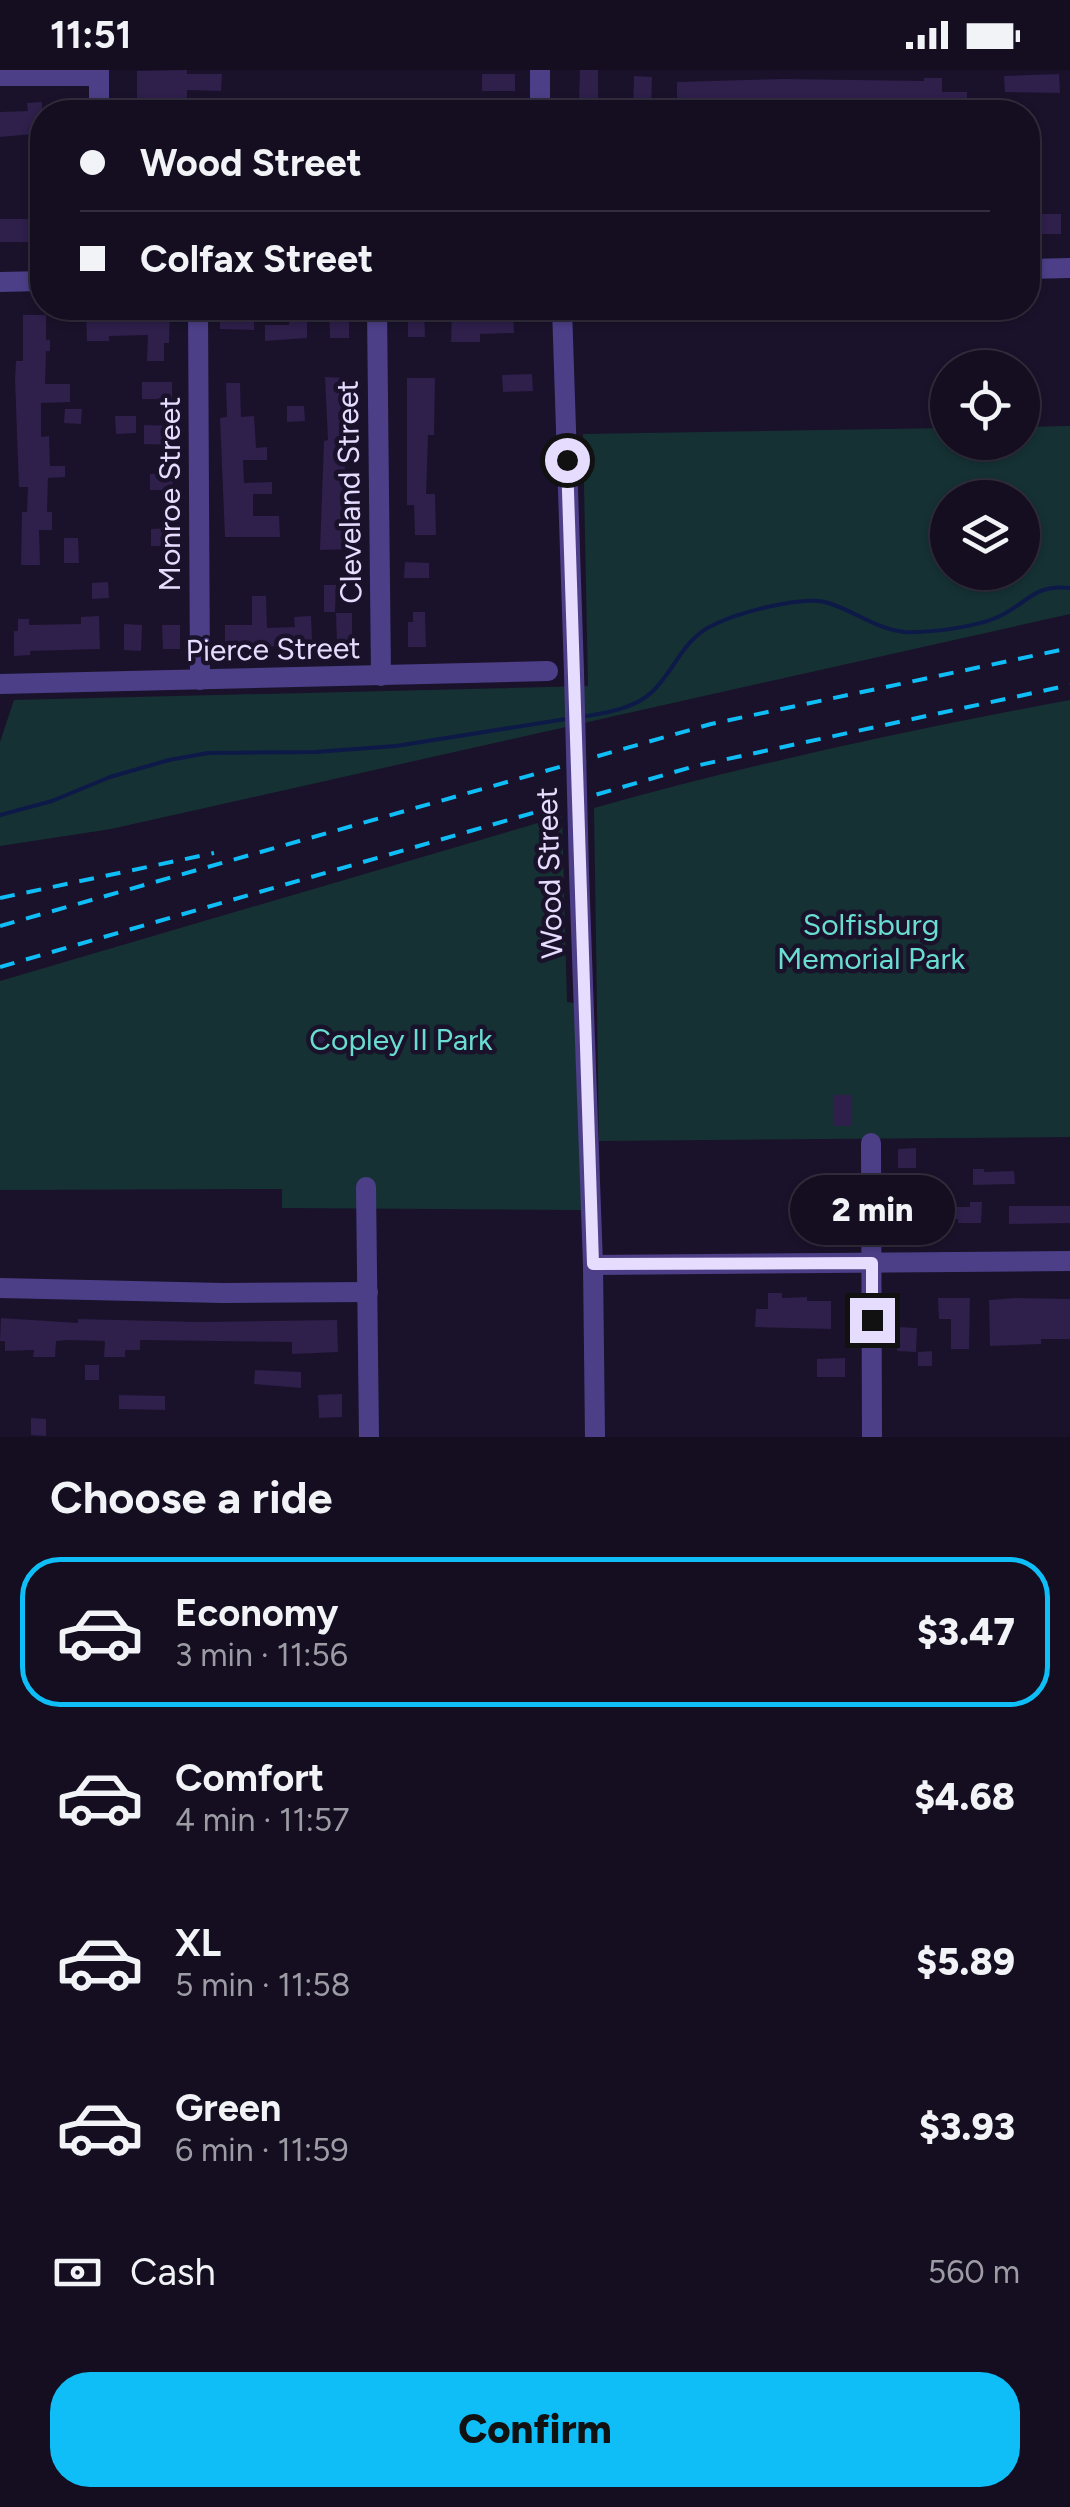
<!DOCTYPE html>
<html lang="en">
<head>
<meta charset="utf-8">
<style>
  body { margin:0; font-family:Figtree,sans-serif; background:#1d1729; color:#f1f3f6; height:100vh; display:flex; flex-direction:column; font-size:38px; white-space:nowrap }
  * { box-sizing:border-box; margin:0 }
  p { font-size:32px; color:#9d9ca5 }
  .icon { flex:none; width:55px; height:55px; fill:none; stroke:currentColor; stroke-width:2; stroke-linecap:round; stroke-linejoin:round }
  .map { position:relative; height:1367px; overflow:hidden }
  .sheet { display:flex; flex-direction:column; background:#140e20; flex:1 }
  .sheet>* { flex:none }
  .hud { position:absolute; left:30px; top:30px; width:1010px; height:220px; border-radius:40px; box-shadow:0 2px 8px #0004,0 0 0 2px #332e3e; display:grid; align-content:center; height:220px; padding:0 50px; background:#140e20 }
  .controls { position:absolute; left:930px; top:280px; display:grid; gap:20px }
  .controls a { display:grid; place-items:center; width:110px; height:110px; border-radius:50%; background:#140e20; box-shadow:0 2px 8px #0004,0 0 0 2px #332e3e; font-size:50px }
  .end { position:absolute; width:45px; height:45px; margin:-22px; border:12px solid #e5dcfe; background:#111; box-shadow:0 0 0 5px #111 }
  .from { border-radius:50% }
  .bubble { position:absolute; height:70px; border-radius:35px; background:#140e20; box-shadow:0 2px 8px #0004,0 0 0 2px #332e3e; font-size:32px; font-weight:800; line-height:70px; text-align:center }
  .hud b { display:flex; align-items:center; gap:35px; height:95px; font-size:38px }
  .hud b+b { border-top:2px solid #332e3e }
  .hud i { width:25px; height:25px; background:#f1f3f6 }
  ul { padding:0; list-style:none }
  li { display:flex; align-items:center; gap:30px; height:150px; margin:0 20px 15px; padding:0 30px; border:5px solid transparent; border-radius:40px }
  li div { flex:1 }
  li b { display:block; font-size:38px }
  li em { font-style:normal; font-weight:800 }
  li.selected { border-color:#0fbdf7 }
  li>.icon { width:90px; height:90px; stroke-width:1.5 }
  h2 { padding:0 50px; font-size:45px; line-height:120px }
  .pay { display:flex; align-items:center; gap:25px; height:110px; padding:0 50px; font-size:38px }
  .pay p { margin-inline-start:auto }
  .button { display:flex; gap:20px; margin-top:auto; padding:20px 50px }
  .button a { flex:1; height:115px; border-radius:40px; background:#0fbdf7; color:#111; font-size:40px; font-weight:800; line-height:115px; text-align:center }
  .status { display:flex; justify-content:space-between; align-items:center; height:70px; padding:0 50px; background:#140e20; direction:ltr }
  .status svg { height:28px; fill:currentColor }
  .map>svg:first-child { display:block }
  .green { fill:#153134; fill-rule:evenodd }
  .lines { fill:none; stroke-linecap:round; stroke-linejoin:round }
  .stream { stroke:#0d1a48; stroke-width:4 }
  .building { fill:#2e1f4b }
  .minor { stroke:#4c3f88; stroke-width:20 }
  .rail { stroke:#0fbdf7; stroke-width:4; stroke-dasharray:15 12; stroke-linecap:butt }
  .minor-bridge { stroke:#4c3f88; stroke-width:20 }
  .route { stroke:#e5dcfe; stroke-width:12 }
  .labels { text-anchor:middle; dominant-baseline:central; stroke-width:9; stroke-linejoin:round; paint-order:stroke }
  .street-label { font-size:30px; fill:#e5dcfe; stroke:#1a122a }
  .park-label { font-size:30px; fill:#69ddd2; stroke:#1a122a }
</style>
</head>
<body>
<div class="status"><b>11:51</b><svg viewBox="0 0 49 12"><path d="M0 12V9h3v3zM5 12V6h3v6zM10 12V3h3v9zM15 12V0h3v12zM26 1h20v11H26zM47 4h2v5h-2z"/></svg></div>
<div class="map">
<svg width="1070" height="1367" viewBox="0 0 1070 1367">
  <rect width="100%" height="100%" fill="#1a122a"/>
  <!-- green -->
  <g class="green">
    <path d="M 1070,356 L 1070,544 L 111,759 L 0,776 L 0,672 L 14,630 L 588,616 L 583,364 L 947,358 L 948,372 L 1022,372 L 1023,357 ZM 948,428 L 1022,428 L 1022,502 L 948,502 Z"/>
    <path d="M 1070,630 L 1070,1067 L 599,1071 L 594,738 C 751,694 909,660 1070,630 Z"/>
    <path d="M 562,746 L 567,932 L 574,933 L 582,1140 L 282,1138 L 282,1119 L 0,1120 L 0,911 Z"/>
  </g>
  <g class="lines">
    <!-- stream -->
    <g class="stream">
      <path d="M 581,647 C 604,643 634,639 652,622 C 675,600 682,570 713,555 C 738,543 798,526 825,532 C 852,539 875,559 904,562 C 930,563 979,557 1002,545 C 1029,531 1036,514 1070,518"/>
      <path d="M 0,745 L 52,731 L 110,707 L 169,690 L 208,683 L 315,682 L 396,676 L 566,649"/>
    </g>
  </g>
  <!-- building -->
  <g class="building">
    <path d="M 187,0 L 187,4 L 222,4 L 221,21 L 187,20 L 187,40 L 137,40 L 137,1 Z"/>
    <path d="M 580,0 L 598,0 L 598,31 L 579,30 Z"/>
    <rect x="482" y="4" width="33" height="17"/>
    <path d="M 1059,4 L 1060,23 L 1005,22 L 1004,6 Z"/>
    <path d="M 634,6 L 652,7 L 651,42 L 633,42 Z"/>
    <path d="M 924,8 L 942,8 L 942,22 L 967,22 L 967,42 L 924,42 L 924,33 L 869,32 L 859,33 L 859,42 L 841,42 L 841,34 L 835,34 L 835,30 L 778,30 L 753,31 L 753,42 L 736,42 L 736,37 L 677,40 L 677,12 L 784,9 L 924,11 Z"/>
    <path d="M 42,32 L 42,63 L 0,67 L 0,42 L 28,41 L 27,33 Z"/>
    <rect x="1035" y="144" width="26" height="20"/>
    <rect x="0" y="149" width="32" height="23"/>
    <path d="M 150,238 L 170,239 L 169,273 L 164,273 L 164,291 L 147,291 L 148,265 L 109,266 L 109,271 L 87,271 L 86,242 L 150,244 Z"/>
    <path d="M 289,238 L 307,238 L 307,268 L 265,271 L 265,255 L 289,255 Z"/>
    <path d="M 329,238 L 349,238 L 349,268 L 330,268 Z"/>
    <path d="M 408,238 L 424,238 L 425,267 L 408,267 Z"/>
    <path d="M 497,238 L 513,238 L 514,263 L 480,264 L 480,272 L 451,272 L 452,239 L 466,239 L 466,244 L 497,244 Z"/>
    <path d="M 220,240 L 254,243 L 254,260 L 220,259 Z"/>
    <path d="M 23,245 L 46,245 L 46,270 L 50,270 L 50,281 L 46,281 L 45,314 L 70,314 L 70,332 L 41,333 L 41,367 L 49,366 L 50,396 L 65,396 L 65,407 L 48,408 L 47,442 L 52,442 L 52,460 L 39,460 L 40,495 L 21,495 L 22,442 L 27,442 L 28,417 L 19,417 L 15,309 L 16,291 L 23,291 Z"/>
    <path d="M 532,304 L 533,321 L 503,322 L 502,305 Z"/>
    <path d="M 325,307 L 346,308 L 344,464 L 352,463 L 353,479 L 320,480 L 324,371 L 328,370 Z"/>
    <path d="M 407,308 L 435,308 L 434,365 L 428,365 L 426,424 L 435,424 L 436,465 L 415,465 L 414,435 L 407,435 Z"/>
    <rect x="142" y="312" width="30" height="17"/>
    <path d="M 226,313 L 240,313 L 241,347 L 254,346 L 256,378 L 267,377 L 267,390 L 243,390 L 244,413 L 272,412 L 272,424 L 253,424 L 253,446 L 279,446 L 280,467 L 225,467 L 220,348 L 227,347 Z"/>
    <path d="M 287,336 L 304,336 L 305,351 L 287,352 Z"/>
    <path d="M 65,339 L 82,339 L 81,354 L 64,353 Z"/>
    <path d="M 115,346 L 136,346 L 136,363 L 116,364 Z"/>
    <path d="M 144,355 L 176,356 L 176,375 L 144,374 Z"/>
    <rect x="150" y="404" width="23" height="16"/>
    <path d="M 173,458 L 173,476 L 151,476 L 151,459 Z"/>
    <path d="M 64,468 L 78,468 L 79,493 L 64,493 Z"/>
    <path d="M 405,492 L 429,493 L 429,508 L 404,508 Z"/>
    <path d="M 161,503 L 176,503 L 176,519 L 162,519 Z"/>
    <path d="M 108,512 L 109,528 L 92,529 L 92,513 Z"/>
    <path d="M 324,515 L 336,515 L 335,542 L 324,542 Z"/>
    <path d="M 252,526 L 266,526 L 267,558 L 295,557 L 294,547 L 311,546 L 312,570 L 282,571 L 282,576 L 225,579 L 225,555 L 252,555 Z"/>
    <path d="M 413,542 L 425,542 L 426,577 L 408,577 L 408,552 L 413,552 Z"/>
    <path d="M 336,543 L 352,543 L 352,573 L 337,573 Z"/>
    <path d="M 99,546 L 100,579 L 30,581 L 30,585 L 14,586 L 14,561 L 18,561 L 18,549 L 29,549 L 29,555 L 81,554 L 81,547 Z"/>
    <path d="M 124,554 L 142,555 L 141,581 L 124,580 Z"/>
    <path d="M 162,555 L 180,555 L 180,579 L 163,579 Z"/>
    <path d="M 324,963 L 337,976 L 327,985 L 314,972 Z"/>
    <rect x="834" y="1025" width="18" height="31"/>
    <path d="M 916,1078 L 916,1098 L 898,1098 L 898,1079 Z"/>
    <path d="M 973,1099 L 984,1099 L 984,1102 L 1014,1101 L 1015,1114 L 973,1115 Z"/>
    <path d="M 897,1121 L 916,1121 L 916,1133 L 939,1133 L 939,1137 L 970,1137 L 970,1132 L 982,1132 L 981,1153 L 958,1153 L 958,1149 L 897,1152 Z"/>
    <path d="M 1009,1136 L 1070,1136 L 1070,1153 L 1009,1154 Z"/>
    <path d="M 768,1223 L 782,1223 L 782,1228 L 807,1227 L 807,1231 L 831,1231 L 831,1259 L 755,1257 L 756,1239 L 768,1239 Z"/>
    <path d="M 938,1228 L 970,1228 L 969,1279 L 951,1279 L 951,1249 L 939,1249 Z"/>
    <path d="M 1015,1228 L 1070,1229 L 1070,1269 L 1041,1269 L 1041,1274 L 990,1276 L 989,1230 Z"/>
    <path d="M 1,1248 L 78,1253 L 78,1249 L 198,1252 L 337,1250 L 338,1282 L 292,1284 L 292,1272 L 140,1270 L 140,1280 L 125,1280 L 125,1287 L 104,1287 L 105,1271 L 68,1270 L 56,1271 L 55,1287 L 33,1287 L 34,1280 L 5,1281 L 5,1271 L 0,1271 Z"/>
    <path d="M 898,1257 L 917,1258 L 916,1282 L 897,1281 Z"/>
    <path d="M 932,1281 L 932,1296 L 918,1296 L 918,1282 Z"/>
    <path d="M 845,1288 L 845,1307 L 817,1307 L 817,1289 Z"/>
    <rect x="85" y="1295" width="14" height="15"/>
    <path d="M 255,1300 L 301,1302 L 301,1318 L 254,1314 Z"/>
    <path d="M 342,1324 L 342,1347 L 319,1348 L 318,1325 Z"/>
    <path d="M 119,1325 L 165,1326 L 165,1340 L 119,1339 Z"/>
    <path d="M 31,1348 L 46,1349 L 46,1366 L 31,1365 Z"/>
  </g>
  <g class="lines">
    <!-- minor -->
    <g class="minor">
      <path d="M 99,0 L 99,42"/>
      <path d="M 540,0 L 540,42"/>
      <path d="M 0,6 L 99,6"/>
      <path d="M 1028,199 L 1070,198"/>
      <path d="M 0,212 L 42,211"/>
      <path d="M 198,238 L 200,610"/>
      <path d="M 377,238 L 381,606"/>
      <path d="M 562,238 L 574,602"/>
      <path d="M 0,614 L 548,601"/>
      <path d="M 579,803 L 593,1195 L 595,1367"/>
      <path d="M 871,1073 L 872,1367"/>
      <path d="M 366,1117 L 369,1367"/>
      <path d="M 593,1195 L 1070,1191"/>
      <path d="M 0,1218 L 223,1223 L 368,1222"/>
    </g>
    <!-- rail -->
    <g class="rail">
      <path d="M 0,828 L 214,783"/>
      <path d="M 0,856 L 711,654 L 1070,578"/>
      <path d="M 0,897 L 695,696 L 1070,615"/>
    </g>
    <!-- minor-bridge -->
    <path class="minor-bridge" d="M 574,602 L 579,803"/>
  </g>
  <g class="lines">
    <!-- route -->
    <path class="route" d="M 567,390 L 593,1194 L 872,1193 L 872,1250"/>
  </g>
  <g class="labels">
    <!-- street labels -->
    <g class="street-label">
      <text transform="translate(349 422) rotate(-91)">Cleveland Street</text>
      <text transform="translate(169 424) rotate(-90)">Monroe Street</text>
      <text transform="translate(273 579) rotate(-1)">Pierce Street</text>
      <text transform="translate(549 803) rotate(-92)">Wood Street</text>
    </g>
    <!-- park labels -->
    <g class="park-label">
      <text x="871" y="854">Solfisburg<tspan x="871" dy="34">Memorial Park</tspan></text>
      <text x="401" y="969">Copley II Park</text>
    </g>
  </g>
</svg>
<div class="controls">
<a><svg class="icon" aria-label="locate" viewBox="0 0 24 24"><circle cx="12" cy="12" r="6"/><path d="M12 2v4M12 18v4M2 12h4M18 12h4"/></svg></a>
<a><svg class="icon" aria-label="layers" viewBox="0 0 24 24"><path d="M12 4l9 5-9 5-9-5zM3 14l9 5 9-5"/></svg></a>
</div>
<i class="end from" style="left:567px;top:390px"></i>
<i class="end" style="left:872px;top:1250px"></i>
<div class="bubble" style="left:790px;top:1105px;width:165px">2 min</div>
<div class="hud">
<b><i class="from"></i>Wood Street</b>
<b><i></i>Colfax Street</b>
</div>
</div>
<section class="sheet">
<h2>Choose a ride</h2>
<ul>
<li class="selected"><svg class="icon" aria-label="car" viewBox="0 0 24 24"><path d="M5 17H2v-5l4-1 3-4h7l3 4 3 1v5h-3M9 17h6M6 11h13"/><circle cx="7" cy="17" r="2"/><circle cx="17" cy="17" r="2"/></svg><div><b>Economy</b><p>3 min · 11:56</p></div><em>$3.47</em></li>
<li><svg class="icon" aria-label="car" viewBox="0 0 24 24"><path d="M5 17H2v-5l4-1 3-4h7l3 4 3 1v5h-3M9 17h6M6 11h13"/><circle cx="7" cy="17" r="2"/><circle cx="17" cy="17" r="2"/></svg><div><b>Comfort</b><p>4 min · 11:57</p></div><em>$4.68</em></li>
<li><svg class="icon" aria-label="car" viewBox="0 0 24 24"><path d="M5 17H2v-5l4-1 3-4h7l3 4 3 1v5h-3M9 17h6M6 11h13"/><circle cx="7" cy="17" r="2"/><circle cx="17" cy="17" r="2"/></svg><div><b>XL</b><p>5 min · 11:58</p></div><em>$5.89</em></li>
<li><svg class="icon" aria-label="car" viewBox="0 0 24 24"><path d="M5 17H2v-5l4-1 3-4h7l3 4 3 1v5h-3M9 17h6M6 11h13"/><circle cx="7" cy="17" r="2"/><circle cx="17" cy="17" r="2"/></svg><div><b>Green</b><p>6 min · 11:59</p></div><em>$3.93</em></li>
</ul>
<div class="pay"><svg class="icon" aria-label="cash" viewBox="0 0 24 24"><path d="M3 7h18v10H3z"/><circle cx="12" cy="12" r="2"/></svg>Cash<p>560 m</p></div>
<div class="button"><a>Confirm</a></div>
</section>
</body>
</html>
